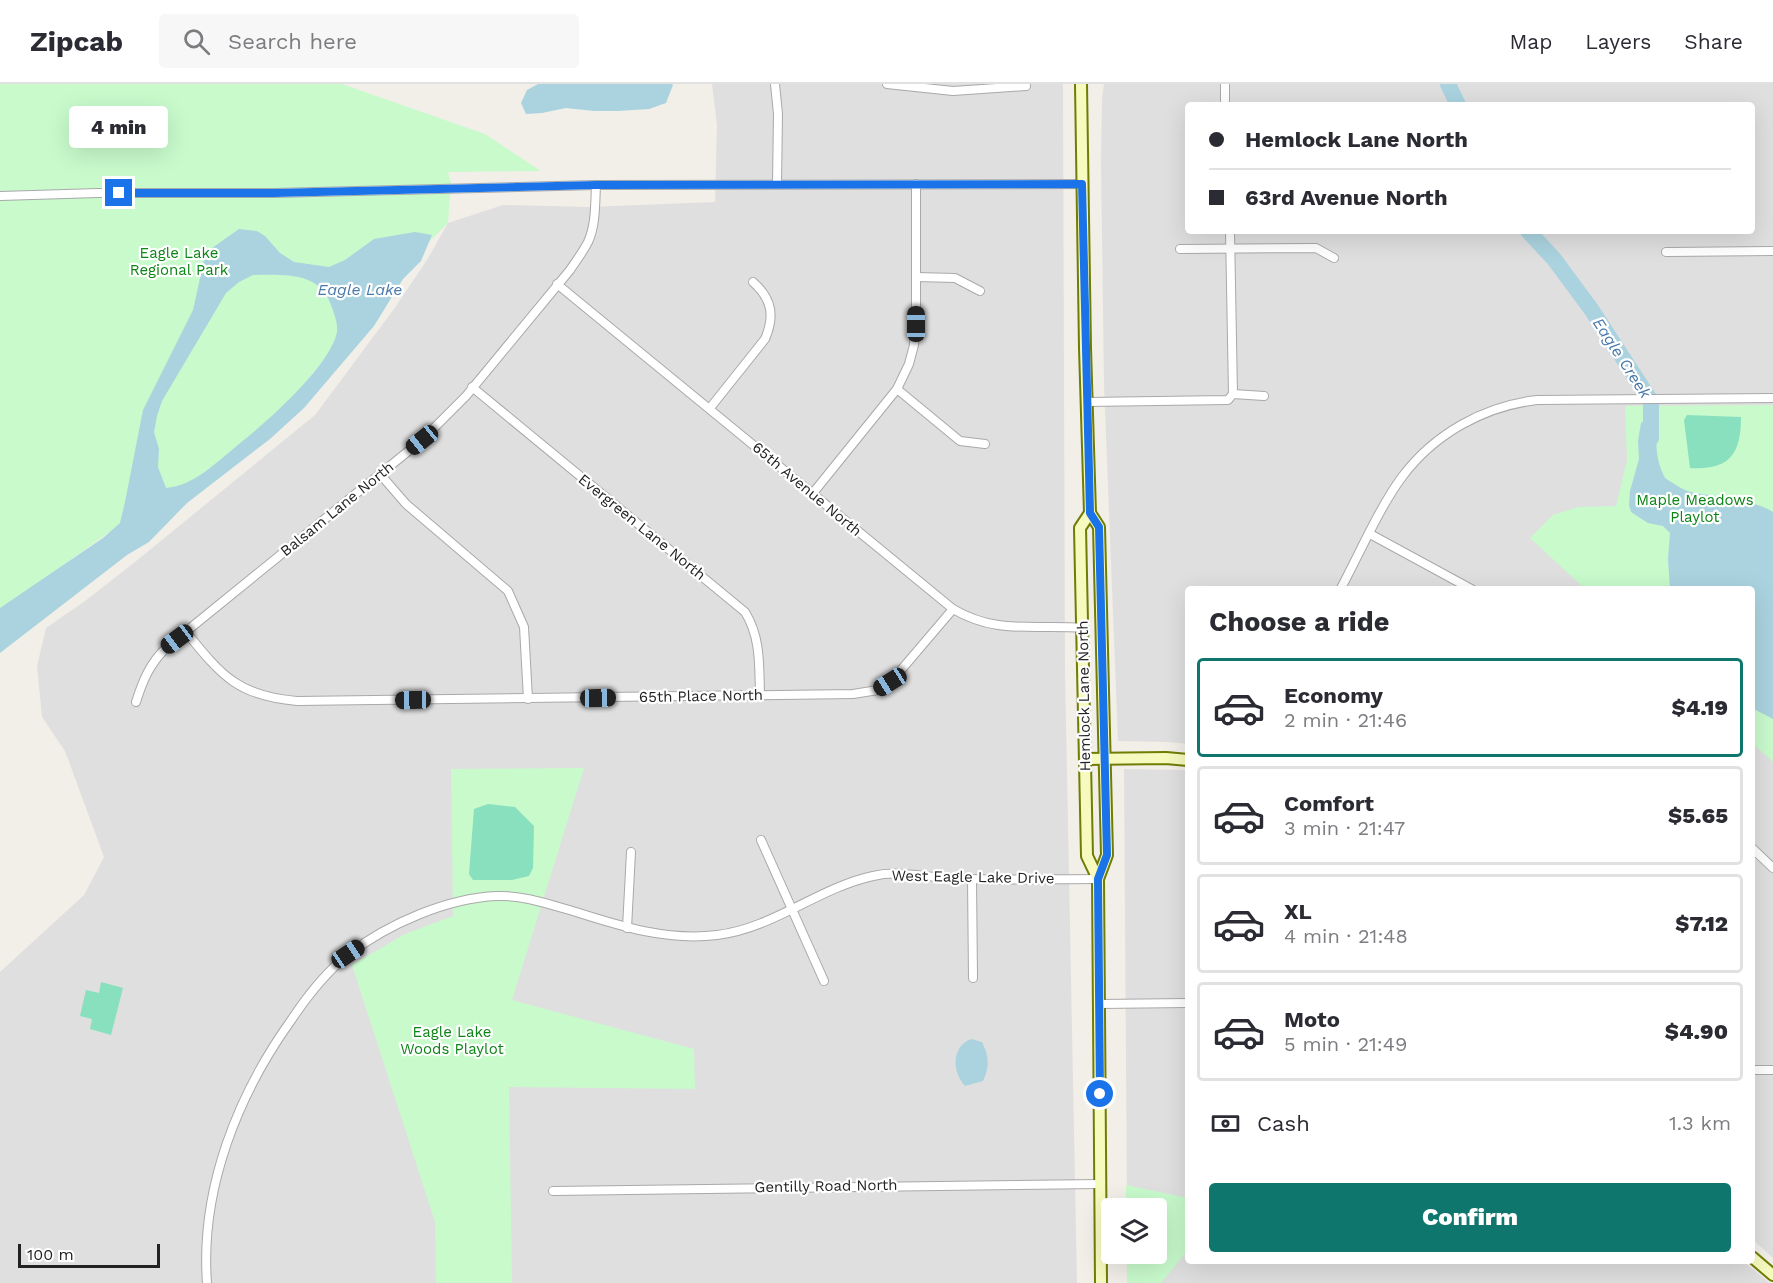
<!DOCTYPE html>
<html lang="en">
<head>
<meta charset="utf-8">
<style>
  body { margin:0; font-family:"Work Sans",sans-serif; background:#f7f7f7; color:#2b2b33; height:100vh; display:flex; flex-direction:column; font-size:22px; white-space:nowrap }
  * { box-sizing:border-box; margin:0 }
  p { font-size:20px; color:#7c7c81 }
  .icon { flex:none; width:33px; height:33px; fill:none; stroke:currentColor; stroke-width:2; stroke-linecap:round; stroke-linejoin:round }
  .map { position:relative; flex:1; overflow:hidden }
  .side { position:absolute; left:1185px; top:502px; width:570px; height:678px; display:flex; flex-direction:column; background:#fff; border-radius:6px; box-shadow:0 6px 24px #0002 }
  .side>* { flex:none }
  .hud { position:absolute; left:1185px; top:18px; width:570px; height:132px; border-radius:6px; box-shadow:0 6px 24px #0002; display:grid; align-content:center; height:132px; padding:0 24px; background:#fff }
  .fabs { position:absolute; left:1101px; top:1114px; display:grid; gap:12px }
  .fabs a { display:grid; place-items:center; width:66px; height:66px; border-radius:6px; background:#fff; box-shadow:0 6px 24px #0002; font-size:30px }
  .scale { position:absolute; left:18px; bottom:15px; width:142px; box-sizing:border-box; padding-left:6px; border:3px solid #222; border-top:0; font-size:16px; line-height:21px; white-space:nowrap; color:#222; -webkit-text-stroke:4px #fff; paint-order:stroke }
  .end { position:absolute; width:27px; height:27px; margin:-14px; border:8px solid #1a73e8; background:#fff; box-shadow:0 0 0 3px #fff }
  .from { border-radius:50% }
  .bubble { position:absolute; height:42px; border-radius:6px; background:#fff; box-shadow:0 6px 24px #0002; font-size:20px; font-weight:800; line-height:42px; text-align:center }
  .car { position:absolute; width:18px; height:36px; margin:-18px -9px; border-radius:8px; box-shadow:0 0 4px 2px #0007; background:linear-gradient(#222 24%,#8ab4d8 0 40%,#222 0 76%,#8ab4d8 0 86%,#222 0) }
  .hud b { display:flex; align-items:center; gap:21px; height:57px; font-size:22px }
  .hud b+b { border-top:2px solid #e1e1e2 }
  .hud i { width:15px; height:15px; background:#2b2b33 }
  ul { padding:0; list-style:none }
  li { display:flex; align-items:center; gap:18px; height:99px; margin:0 12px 9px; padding:0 12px; border:3px solid #e1e1e2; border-radius:6px }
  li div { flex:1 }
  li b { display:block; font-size:22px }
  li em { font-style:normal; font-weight:800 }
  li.on { border-color:#0f766e }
  li>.icon { width:54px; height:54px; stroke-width:1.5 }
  h2 { padding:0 24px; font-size:27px; line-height:72px }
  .pay { display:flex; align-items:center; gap:15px; height:66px; padding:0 24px; font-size:22px }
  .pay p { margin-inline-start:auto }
  .primary-button { display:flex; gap:12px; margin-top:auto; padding:12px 24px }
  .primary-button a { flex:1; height:69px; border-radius:6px; background:#0f766e; color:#fff; font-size:24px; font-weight:800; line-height:69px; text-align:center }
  header { display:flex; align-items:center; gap:36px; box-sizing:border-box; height:84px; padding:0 30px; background:#fff; border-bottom:2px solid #e1e1e2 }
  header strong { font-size:28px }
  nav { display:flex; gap:33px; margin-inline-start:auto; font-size:21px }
  .search { width:420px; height:54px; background:#f7f7f7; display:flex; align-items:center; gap:15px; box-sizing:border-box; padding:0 21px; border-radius:6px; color:#7c7c81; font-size:22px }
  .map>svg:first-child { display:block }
  .residential { fill:#e0dfdf; fill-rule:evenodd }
  .park { fill:#c8facc }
  .pitch { fill:#88e0be }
  .water { fill:#aad3df; fill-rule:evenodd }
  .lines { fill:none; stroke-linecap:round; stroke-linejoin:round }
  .river { stroke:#aad3df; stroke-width:16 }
  .street-casing { stroke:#a9a9a9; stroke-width:10 }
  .secondary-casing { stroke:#707d05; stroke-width:14 }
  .street { stroke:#fff; stroke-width:8 }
  .secondary { stroke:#f7fabf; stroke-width:10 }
  .route { stroke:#1a73e8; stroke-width:8 }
  .labels { text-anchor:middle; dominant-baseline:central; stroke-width:4.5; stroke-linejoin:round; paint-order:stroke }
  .park-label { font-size:15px; fill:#0c8416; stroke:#fff }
  .street-label { font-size:15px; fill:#222; stroke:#fff }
  .water-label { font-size:16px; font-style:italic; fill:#4a7aab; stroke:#fff }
</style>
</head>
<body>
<header>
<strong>Zipcab</strong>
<div class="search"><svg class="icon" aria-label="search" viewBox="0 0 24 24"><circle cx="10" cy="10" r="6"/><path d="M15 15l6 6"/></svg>Search here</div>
<nav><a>Map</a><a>Layers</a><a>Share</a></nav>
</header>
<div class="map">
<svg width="1773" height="1199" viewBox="0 0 1773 1199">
  <rect width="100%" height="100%" fill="#f2efe9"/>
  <!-- residential -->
  <g class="residential">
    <path d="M 712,0 L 1063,0 L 1065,587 L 1077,1199 L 0,1199 L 0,888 L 84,811 L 104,773 L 65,667 L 42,633 L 37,582 L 46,544 L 85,517 L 135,478 L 315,331 L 394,225 L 427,176 L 448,139 L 503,121 L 589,123 L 715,118 L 717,41 Z"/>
    <path d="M 1104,0 L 1773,0 L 1773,1174 L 1752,1155 L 1752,506 L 1188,506 L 1188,660 L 1169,658 L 1118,657 L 1104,300 L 1101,78 L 1102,15 ZM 1188,21 L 1752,21 L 1752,147 L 1188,147 Z"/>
    <path d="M 1124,685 L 1188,686 L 1188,1178 L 1744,1178 L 1770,1199 L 1127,1199 L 1156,1170 L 1156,1125 L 1127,1125 Z"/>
  </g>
  <!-- park -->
  <g class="park">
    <path d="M 0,0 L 342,0 L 485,50 L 541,87 L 448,88 L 451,99 L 448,139 L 384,203 L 274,336 L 202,398 L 111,447 L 0,526 Z"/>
    <path d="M 1773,321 L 1773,678 L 1752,659 L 1752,506 L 1585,505 L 1530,454 L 1553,431 L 1578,423 L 1616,422 L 1627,376 L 1625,322 Z"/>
    <path d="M 584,684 L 512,916 L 694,965 L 695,1005 L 509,1003 L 512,1199 L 436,1199 L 435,1138 L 352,881 L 405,850 L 453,832 L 451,685 Z"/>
    <path d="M 1126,1101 L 1188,1114 L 1188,1166 L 1161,1199 L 1127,1199 L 1127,1170 L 1156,1170 L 1156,1125 L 1126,1125 Z"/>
  </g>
  <!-- pitch -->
  <g class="pitch">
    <path d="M 1687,331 L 1741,333 C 1741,372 1728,386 1690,384 L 1684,336 Z"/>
    <path d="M 488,720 L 515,723 L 534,742 L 533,784 L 529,792 L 512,796 L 473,796 L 469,790 L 474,725 Z"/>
    <path d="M 101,898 L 123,904 L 111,951 L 90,945 L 92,935 L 80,932 L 86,906 L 99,909 Z"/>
  </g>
  <!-- water -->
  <g class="water">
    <path d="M 538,0 L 672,0 L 673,1 L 666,19 L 649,25 L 618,27 L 594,27 L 566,24 L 542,29 L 526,30 L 521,19 L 527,6 Z"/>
    <path d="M 239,145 L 257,147 L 265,152 L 280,169 L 294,178 L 329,183 L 345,176 L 374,155 L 415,148 L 432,151 L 421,177 L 403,195 L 374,242 L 304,324 L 270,355 L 187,419 L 149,458 L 127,471 L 0,569 L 0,524 L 103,454 L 120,439 L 125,418 L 143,326 L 193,226 L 204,176 L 212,164 ZM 253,191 C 282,191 320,187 331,221 C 334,229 338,239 337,248 C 331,281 266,339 239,360 C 218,377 194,402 166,404 L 158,383 L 159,365 L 154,348 L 157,332 L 162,317 L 226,209 L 239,198 Z"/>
    <path d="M 1651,332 L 1658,342 C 1655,361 1656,377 1665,394 C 1674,400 1684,407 1695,409 C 1715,412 1757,417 1773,428 L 1773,635 L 1752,624 L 1752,506 L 1670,505 L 1668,475 L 1670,449 L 1663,442 L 1648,439 L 1631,428 L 1629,421 L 1630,407 L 1639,375 L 1638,357 L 1641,339 Z"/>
    <path d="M 971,955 L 982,958 C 989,973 990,982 983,997 L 965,1002 C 952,988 951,963 971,955 Z"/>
  </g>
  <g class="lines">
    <!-- river -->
    <g class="river">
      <path d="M 1448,0 L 1458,21"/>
      <path d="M 1528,147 L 1554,175 L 1591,225 L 1651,317 L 1651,354"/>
    </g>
    <!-- street casing -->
    <g class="street-casing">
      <g id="street">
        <path d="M 775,0 L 778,30 L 777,100"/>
        <path d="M 887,0 L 953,7 L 1026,2"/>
        <path d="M 1225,0 L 1225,21"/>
        <path d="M 0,112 L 98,109 L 274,109 L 596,101 L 1082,100"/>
        <path d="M 1230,147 L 1233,310"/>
        <path d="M 1180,165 L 1316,164 L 1334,174"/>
        <path d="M 1666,168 L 1773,167"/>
        <path d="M 916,193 L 955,194 L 980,207"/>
        <path d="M 557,200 L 953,525 C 997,551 1034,540 1083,544"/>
        <path d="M 472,303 L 745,528 C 761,554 759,581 760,611"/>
        <path d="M 897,305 L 960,357 L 985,360"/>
        <path d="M 1086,318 L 1228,316 L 1233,310 L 1264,312"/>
        <path d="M 710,324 L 765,255 C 775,232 772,215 753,198"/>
        <path d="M 380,390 L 406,420 L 508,507 L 524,543 L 528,615"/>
        <path d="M 813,409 L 897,305 L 909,280 L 914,261 L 916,240 L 916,100"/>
        <path d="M 1370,450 L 1473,506"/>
        <path d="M 1340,506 C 1359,471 1379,424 1402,393 C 1434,350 1484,322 1537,316 L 1773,314"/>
        <path d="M 186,548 C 222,592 238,612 297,617 L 853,610 L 878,606 L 890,599 L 953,525"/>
        <path d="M 136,618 C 143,596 150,579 167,563 L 422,356 L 466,312 L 570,186 C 576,177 583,168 588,158 C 596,141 595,119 596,101"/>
        <path d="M 761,756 L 824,897"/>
        <path d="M 1752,764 L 1773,784"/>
        <path d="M 972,795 L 973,894"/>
        <path d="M 627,844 L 631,768"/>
        <path d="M 1099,920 L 1188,919"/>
        <path d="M 1752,986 L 1773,986"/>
        <path d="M 553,1107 L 1100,1100"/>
        <path d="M 207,1199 C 200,1105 238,1010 292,935 C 308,911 326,888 349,870 C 388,840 447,814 497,812 C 524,811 551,821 576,828 C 623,843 668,857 717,851 C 774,844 818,804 873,792 C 898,786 923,793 948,794 C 998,797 1048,795 1098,795"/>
      </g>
    </g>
    <!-- secondary casing -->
    <g class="secondary-casing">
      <g id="secondary">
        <path d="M 1081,0 L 1085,264 L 1090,429 L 1099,443 L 1107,771 L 1098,795 L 1101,1199"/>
        <path d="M 1090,429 L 1080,444 L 1087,772 L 1098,795"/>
        <path d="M 1085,675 L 1166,674 L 1188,676"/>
        <path d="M 1752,1173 L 1773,1191"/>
      </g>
    </g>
    <!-- street -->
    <use href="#street" class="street"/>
    <!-- secondary -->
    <use href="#secondary" class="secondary"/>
  </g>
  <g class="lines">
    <!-- route -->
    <path class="route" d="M 119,109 L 274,109 L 596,101 L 1082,100 L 1090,429 L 1099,443 L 1107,771 L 1098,795 L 1100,1010"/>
  </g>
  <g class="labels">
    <!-- park labels -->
    <g class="park-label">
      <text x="179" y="169">Eagle Lake<tspan x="179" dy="17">Regional Park</tspan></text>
      <text x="1695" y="416">Maple Meadows<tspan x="1695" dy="17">Playlot</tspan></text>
      <text x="452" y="948">Eagle Lake<tspan x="452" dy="17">Woods Playlot</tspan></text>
    </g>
    <!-- street labels -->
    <g class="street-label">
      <text transform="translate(807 405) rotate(40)">65th Avenue North</text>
      <text transform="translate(337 425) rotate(-39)">Balsam Lane North</text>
      <text transform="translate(642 443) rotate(39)">Evergreen Lane North</text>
      <text transform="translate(701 612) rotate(-1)">65th Place North</text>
      <text transform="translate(1084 612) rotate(-91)">Hemlock Lane North</text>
      <text transform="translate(973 793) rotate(1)">West Eagle Lake Drive</text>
      <text transform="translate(826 1102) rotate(-1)">Gentilly Road North</text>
    </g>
    <!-- water labels -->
    <g class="water-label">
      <text x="360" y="205">Eagle Lake</text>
      <text transform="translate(1622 274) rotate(57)">Eagle Creek</text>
    </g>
  </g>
</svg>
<div class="fabs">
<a><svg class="icon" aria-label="layers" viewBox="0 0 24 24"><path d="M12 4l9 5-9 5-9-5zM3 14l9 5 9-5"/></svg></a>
</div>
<div class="scale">100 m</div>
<i class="end from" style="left:1100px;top:1010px"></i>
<i class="end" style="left:119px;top:109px"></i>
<div class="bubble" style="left:69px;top:22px;width:99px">4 min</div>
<i class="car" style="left:916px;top:240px;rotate:0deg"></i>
<i class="car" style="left:422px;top:356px;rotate:231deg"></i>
<i class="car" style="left:177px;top:555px;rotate:233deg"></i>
<i class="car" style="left:890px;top:598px;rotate:238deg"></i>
<i class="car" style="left:598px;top:614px;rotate:89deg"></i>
<i class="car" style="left:413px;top:616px;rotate:269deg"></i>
<i class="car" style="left:348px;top:870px;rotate:56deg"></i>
<div class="hud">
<b><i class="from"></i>Hemlock Lane North</b>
<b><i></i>63rd Avenue North</b>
</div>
<section class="side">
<h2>Choose a ride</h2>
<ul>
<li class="on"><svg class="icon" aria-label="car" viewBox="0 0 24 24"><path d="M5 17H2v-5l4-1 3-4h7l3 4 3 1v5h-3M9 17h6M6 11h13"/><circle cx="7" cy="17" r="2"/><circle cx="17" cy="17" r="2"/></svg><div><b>Economy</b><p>2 min · 21:46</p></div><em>$4.19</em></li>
<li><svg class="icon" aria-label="car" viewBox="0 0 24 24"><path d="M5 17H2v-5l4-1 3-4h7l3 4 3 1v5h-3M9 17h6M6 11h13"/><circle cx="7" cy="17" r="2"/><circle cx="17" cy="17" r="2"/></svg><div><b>Comfort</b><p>3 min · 21:47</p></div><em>$5.65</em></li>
<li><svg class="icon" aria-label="car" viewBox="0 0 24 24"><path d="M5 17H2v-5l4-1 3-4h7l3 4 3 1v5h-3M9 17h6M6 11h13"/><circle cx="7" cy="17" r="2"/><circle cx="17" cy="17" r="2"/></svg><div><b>XL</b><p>4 min · 21:48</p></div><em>$7.12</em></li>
<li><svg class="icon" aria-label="car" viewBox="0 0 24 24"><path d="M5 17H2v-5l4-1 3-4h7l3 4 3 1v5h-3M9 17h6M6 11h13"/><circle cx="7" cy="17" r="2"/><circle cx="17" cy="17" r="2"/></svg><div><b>Moto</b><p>5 min · 21:49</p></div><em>$4.90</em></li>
</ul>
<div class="pay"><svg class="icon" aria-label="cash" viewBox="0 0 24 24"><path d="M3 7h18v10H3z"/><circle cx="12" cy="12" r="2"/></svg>Cash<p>1.3 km</p></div>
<div class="primary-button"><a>Confirm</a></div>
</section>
</div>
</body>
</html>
